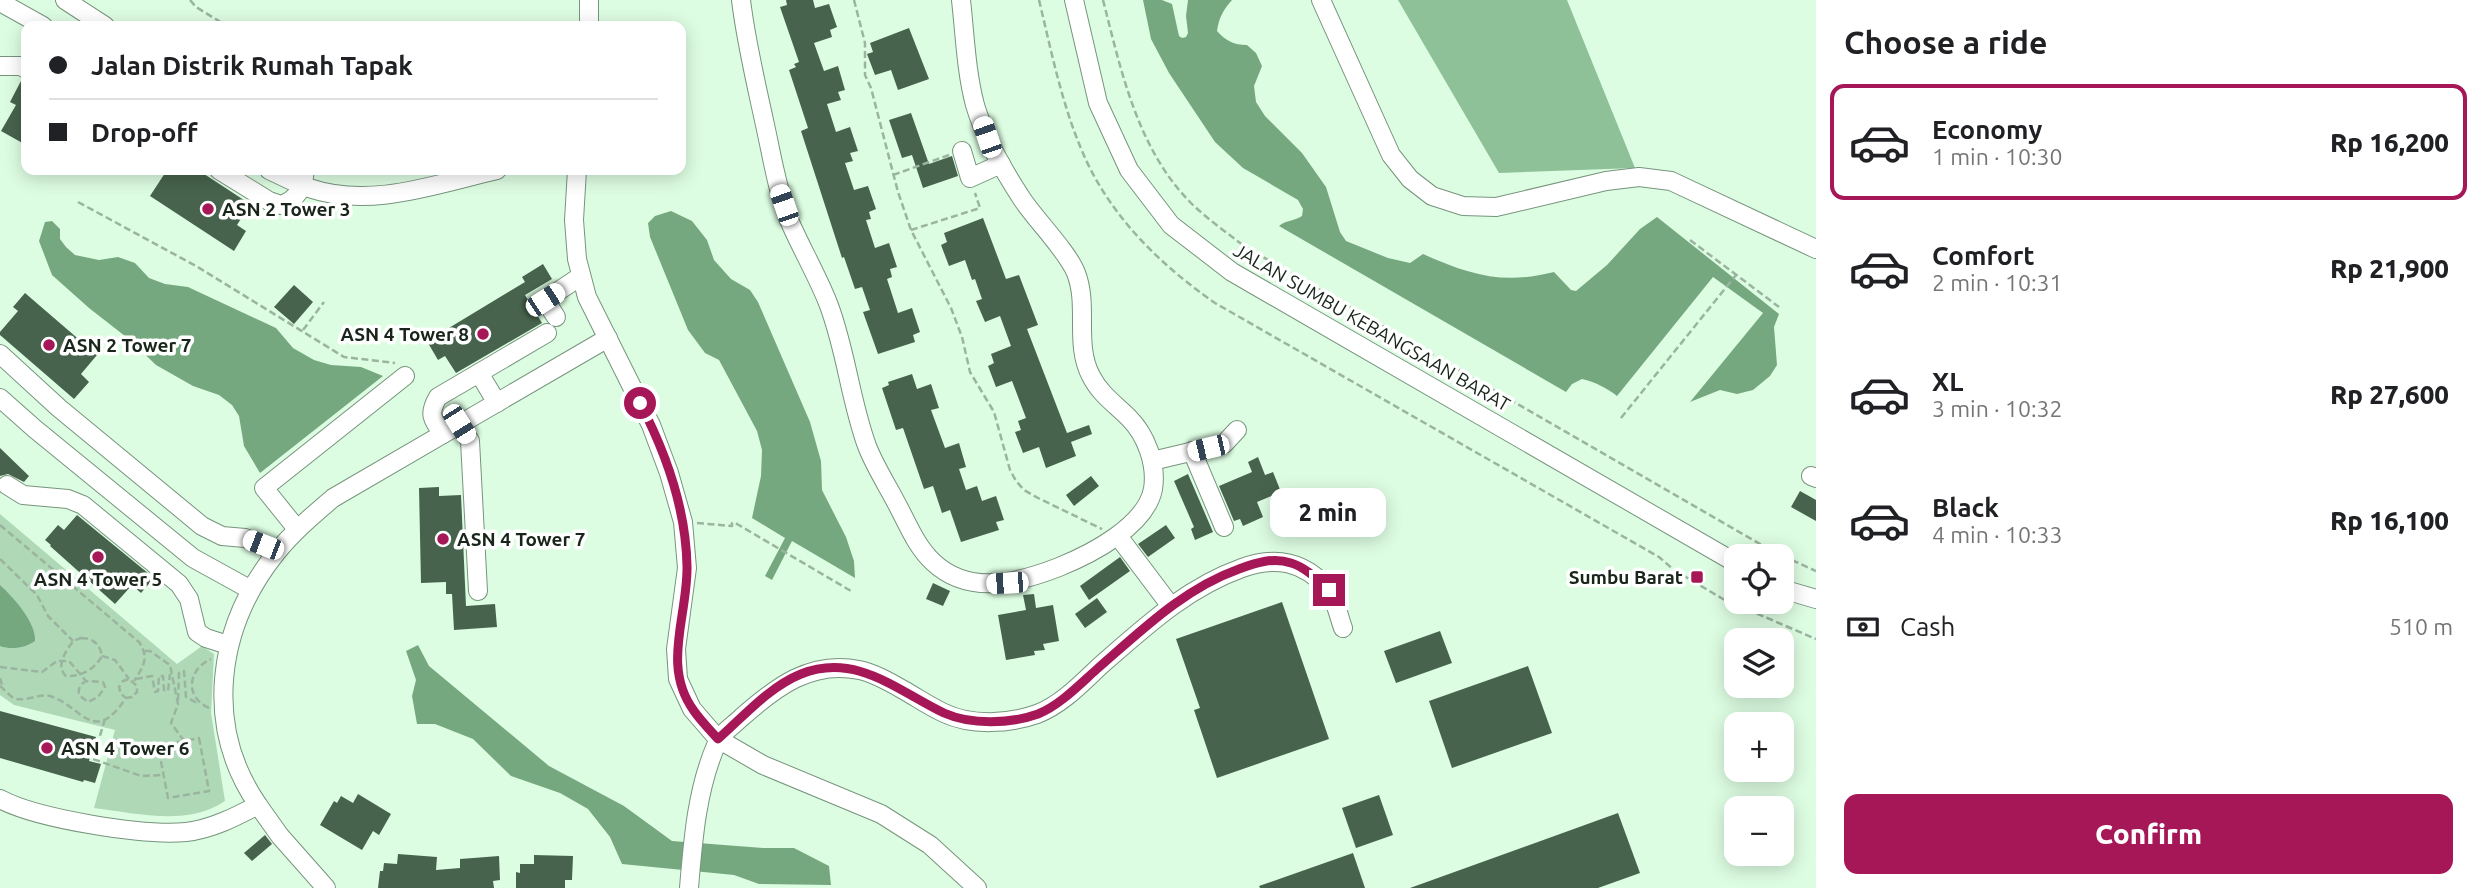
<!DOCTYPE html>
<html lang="en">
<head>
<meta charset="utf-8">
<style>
  body { margin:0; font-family:Ubuntu,sans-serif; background:#f2f2f2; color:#202124; height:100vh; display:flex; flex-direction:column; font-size:26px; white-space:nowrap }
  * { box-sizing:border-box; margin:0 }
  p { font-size:23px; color:#757577 }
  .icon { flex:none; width:38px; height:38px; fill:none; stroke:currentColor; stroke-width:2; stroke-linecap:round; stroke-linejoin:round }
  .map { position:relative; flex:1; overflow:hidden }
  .side { display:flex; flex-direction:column; background:#fff; width:665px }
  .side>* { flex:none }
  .top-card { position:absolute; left:21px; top:21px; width:665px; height:154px; border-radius:14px; box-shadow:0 4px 18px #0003; display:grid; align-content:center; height:154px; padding:0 28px; background:#fff }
  .buttons { position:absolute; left:1724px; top:544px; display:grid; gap:14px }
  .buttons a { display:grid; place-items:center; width:70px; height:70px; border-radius:14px; background:#fff; box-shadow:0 4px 18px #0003; font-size:35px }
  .end { position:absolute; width:32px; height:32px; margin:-16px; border:9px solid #a61758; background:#fff; box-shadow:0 0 0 4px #fff }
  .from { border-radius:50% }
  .bubble { position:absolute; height:49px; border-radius:14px; background:#fff; box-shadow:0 4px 18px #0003; font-size:23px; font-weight:800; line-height:49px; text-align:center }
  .car { position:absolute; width:21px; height:42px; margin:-21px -10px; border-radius:9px; box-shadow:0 0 5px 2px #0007; background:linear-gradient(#fff 24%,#345 0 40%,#fff 0 76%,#345 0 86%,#fff 0) }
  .top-card b { display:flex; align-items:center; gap:24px; height:66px; font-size:26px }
  .top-card b+b { border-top:2px solid #e0e0e0 }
  .top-card i { width:18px; height:18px; background:#202124 }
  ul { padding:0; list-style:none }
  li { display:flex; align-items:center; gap:21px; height:116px; margin:0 14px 10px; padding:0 14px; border:4px solid transparent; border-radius:14px }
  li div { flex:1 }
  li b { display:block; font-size:26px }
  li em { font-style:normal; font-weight:800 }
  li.selected { border-color:#a61758 }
  li>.icon { width:63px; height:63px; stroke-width:1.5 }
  h2 { padding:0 28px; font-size:32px; line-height:84px }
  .pay { display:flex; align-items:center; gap:18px; height:77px; padding:0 28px; font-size:26px }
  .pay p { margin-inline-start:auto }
  .button { display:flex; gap:14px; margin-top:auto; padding:14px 28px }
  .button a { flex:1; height:80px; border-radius:14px; background:#a61758; color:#fff; font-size:28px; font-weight:800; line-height:80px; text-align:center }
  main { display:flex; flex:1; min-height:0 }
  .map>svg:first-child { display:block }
  .green { fill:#afd8b7 }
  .forest { fill:#8ec198 }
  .water { fill:#76a880 }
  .building { fill:#47634d }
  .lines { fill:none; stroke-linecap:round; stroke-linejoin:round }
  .minor-casing { stroke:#77947d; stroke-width:20 }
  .path { stroke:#9bb49f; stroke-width:2.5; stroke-dasharray:7 3.5; stroke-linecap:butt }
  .minor { stroke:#fff; stroke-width:18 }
  .route { stroke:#a61758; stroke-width:9 }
  .poi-dot { fill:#a61758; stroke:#fff; stroke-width:2.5 }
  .labels { text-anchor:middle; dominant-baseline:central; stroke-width:7; stroke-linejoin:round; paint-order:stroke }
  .poi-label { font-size:19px; font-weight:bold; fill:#19251b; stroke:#fff; text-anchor:start }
  .street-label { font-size:19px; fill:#19251b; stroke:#fff }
</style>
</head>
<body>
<main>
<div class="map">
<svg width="1816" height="888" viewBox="0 0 1816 888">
  <rect width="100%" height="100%" fill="#ddfde2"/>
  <!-- green -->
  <path class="green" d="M 0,514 L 177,664 L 202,646 L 214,654 L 211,713 L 225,801 C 187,827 136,813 94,808 L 115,730 L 14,705 L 0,695 Z"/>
  <!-- forest -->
  <path class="forest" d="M 1398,0 L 1567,0 L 1635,168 L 1499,173 Z"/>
  <!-- water -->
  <g class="water">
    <path d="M 1143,0 L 1162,0 L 1172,4 L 1179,36 L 1182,38 L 1186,37 L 1188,33 L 1186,16 L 1188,0 L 1232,0 C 1223,10 1219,18 1217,31 C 1226,41 1234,45 1247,45 L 1256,53 L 1262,66 L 1254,86 L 1256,102 L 1265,116 L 1302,153 L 1326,187 L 1340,232 L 1346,241 L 1388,258 L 1410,263 L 1423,254 C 1470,275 1503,285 1554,272 L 1571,290 L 1576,291 L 1607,265 L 1640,229 L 1657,217 L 1779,314 L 1774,327 L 1777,365 L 1770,376 L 1753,390 L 1737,394 L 1720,390 L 1690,402 L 1763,313 L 1713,277 L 1617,396 C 1607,388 1595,382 1582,379 L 1572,384 L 1566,392 L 1279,226 C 1286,220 1295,221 1302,216 L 1303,209 L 1298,200 L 1243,168 L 1215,142 L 1169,73 L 1151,39 Z"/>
    <path d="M 671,211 L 692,221 L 707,240 L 714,260 L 731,279 L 750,290 L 758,302 L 810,422 L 821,461 L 822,490 L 846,537 L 854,561 L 855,578 L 792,541 L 772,580 L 765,576 L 785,538 L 752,518 L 761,476 L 762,450 L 757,431 L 719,360 L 705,353 L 688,330 L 650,237 L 648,223 L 655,216 Z"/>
    <path d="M 52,221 L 60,229 L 60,239 L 66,247 L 75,255 L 99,260 L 118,257 L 135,263 L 149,278 L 165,284 L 188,287 L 276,328 L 293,348 L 314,360 L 331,365 L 361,367 L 383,376 L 260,473 L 244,446 L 239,416 L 232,405 L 219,395 L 193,386 L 156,365 L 130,340 L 89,308 L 52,275 L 39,241 L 45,222 Z"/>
    <path d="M 0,585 C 13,597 36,622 35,641 C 25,648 12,650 0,646 Z"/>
    <path d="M 418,645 L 429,666 L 549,766 L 624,806 L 672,841 L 763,848 L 794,848 L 829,866 L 831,885 L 759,884 L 734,875 L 622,864 L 610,837 L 588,809 L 560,793 L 511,776 L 473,739 L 435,724 L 417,724 L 412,696 L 416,680 L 406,651 Z"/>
  </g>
  <!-- building -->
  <g class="building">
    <path d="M 786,0 L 813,0 L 815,8 L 829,4 L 837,27 L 830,30 L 832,37 L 814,43 L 824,71 L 838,66 L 845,90 L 838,92 L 841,100 L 827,104 L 836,132 L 850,127 L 858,151 L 850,153 L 853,161 L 845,163 L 854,190 L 868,186 L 876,209 L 869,212 L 871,219 L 866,220 L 875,248 L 889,243 L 897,267 L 890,269 L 892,277 L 887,279 L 898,313 L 912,308 L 920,332 L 913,335 L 915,342 L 878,354 L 863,312 L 870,310 L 862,287 L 855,289 L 844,257 L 842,258 L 801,131 L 808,128 L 789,70 L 796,67 L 794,64 L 799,62 L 780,7 L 787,5 Z"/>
    <path d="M 909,28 L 929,79 L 898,90 L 891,70 L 875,75 L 867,54 L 873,52 L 870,43 Z"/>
    <path d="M 22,79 L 26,80 L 26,145 L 1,131 L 16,105 L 10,102 Z"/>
    <path d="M 911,113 L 929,164 L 952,156 L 958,176 L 923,188 L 912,155 L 902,158 L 889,120 Z"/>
    <path d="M 167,170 L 198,170 L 250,204 L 237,225 L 246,231 L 234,251 L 150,196 Z"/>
    <path d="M 983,218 L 1006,279 L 1019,275 L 1038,325 L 1027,329 L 1067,433 L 1089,425 L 1092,434 L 1071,442 L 1076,456 L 1046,468 L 1039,447 L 1023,453 L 1015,432 L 1021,430 L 1018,421 L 1026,418 L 1012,381 L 996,387 L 988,366 L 994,363 L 991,354 L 1011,346 L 1000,316 L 985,322 L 976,301 L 982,299 L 975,279 L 972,280 L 965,260 L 949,266 L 941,245 L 947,242 L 944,233 Z"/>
    <path d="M 543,264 L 552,279 L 525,295 L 542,323 L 456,373 L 445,356 L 438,360 L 428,343 L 435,339 L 434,337 L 525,282 L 522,277 Z"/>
    <path d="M 294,285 L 313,302 L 294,324 L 274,307 Z"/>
    <path d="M 25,293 L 97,355 L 81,374 L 89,382 L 74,399 L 0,335 L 0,332 L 18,311 L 13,307 Z"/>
    <path d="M 912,374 L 917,389 L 931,384 L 939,408 L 931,410 L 945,448 L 959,443 L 966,467 L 959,469 L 966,490 L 977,486 L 982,501 L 996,496 L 1004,520 L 996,522 L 999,530 L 961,542 L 950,510 L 942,513 L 933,486 L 924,489 L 903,428 L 896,430 L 882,388 L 889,385 L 888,382 Z"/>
    <path d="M 0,448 L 29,476 L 24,482 L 8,474 L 0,476 Z"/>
    <path d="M 1258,457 L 1265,475 L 1273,472 L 1281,492 L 1257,502 L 1263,517 L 1243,526 L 1240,519 L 1234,521 L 1219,486 L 1252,472 L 1248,462 Z"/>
    <path d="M 1188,474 L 1213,532 L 1195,540 L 1191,529 L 1194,527 L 1174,481 Z"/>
    <path d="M 1091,476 L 1099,486 L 1074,506 L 1066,495 Z"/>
    <path d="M 439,487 L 439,496 L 461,495 L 466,606 L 495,604 L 497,627 L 454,630 L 452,594 L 446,594 L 446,582 L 421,583 L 419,488 Z"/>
    <path d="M 1800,491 L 1816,500 L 1816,521 L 1791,507 Z"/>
    <path d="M 77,515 L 154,578 L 141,593 L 132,585 L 115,604 L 50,546 L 51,545 L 45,540 L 58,525 L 64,530 Z"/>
    <path d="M 1166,525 L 1175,538 L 1148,557 L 1138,544 Z"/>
    <path d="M 1120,557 L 1130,571 L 1089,600 L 1080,586 Z"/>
    <path d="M 933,583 L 950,591 L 943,606 L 926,599 Z"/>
    <path d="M 1034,594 L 1036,608 L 1053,605 L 1059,641 L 1043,644 L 1045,650 L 1034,651 L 1035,655 L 1006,660 L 998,615 L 1026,610 L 1023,595 Z"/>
    <path d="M 1097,598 L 1107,612 L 1085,628 L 1075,614 Z"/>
    <path d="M 1282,602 L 1329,739 L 1217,778 L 1194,710 L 1200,708 L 1176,639 Z"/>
    <path d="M 1440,631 L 1452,663 L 1396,683 L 1384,651 Z"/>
    <path d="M 1528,666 L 1552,733 L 1452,768 L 1429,701 Z"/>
    <path d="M 0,711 L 96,737 L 89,761 L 101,764 L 95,783 L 84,780 L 83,782 L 0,758 Z"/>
    <path d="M 358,794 L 391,814 L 379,835 L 373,831 L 362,850 L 320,825 L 334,801 L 337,803 L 341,796 L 353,803 Z"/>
    <path d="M 1379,795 L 1393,835 L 1356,848 L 1342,808 Z"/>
    <path d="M 1618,813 L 1640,873 L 1598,888 L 1410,888 Z"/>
    <path d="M 265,835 L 272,844 L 252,861 L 244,853 Z"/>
    <path d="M 1353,853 L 1365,888 L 1260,888 L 1259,886 Z"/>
    <path d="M 398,854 L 437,857 L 436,870 L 460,868 L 460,859 L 499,856 L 500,880 L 493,881 L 494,888 L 378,888 L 380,871 L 383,871 L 384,863 L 397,864 Z"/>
    <path d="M 534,855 L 573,856 L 572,880 L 565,880 L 565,888 L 516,888 L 516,872 L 520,873 L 520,864 L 534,864 Z"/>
  </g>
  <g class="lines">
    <!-- minor casing -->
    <g class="minor-casing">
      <g id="minor">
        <path d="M 65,0 L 105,26"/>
        <path d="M 741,0 C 746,42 756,83 765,125 C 772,156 777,190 789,220 C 801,248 817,275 828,303 C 846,349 850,400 867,446 C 875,467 889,488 899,508 C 909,527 917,547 933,562 C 969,596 1018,583 1059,567 C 1091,554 1146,526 1153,489 C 1157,464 1146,435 1129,418 C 1115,404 1100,394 1091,376 C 1074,344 1089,306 1076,273 C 1068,252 1036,220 1022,199 C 1003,170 985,139 975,105 C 966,71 965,35 961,0"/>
        <path d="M 1074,0 L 1098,103 L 1129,170 L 1171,225 L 1232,272 L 1736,563"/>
        <path d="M 1321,0 L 1391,155 L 1410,179 L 1432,196 L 1463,206 L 1496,207 L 1606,181 L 1639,177 L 1671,181 L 1816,249"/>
        <path d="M 0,2 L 43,26"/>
        <path d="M 589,26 L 589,0"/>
        <path d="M 0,66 L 21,66 L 26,69"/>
        <path d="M 962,151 L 970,178 L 1001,164"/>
        <path d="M 219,170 L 269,201 L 281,205 C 298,199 303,188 305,170"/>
        <path d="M 269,170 C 282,176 295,183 309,188 C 371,209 436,184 497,170"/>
        <path d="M 577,170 L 574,220 L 577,259 L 587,297 L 651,425 L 669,473 L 683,522 L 687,568 L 676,649 L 678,679 L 692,709 L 718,739 L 763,765 L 881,814 L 930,845 L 977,888"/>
        <path d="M 556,317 L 545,300 L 581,276"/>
        <path d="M 0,354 L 59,408 L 202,526 L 222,536 L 245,538 L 263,545 L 275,554"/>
        <path d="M 479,373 L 497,403"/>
        <path d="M 0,398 L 35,429 L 193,558 L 251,590"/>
        <path d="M 459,424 L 470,441 L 478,591"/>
        <path d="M 443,434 C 432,419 428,414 438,397 L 547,333"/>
        <path d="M 1192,451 L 1224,527"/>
        <path d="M 1152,461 L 1224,444 L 1237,430"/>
        <path d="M 1811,476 L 1816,478"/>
        <path d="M 7,485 L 23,495 L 68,499 L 83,505 L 179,584 L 189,599 L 197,632 L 206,638 L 228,645"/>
        <path d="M 297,529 L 264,488 L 405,376"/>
        <path d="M 1118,536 L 1170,605"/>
        <path d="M 1782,589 L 1816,599"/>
        <path d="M 0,799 C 37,819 144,836 186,832 C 212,829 235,817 258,805 C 203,725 217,627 276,553 C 293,532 313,515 333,498 L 608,338"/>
        <path d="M 258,805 L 280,836 L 326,888"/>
        <path d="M 689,888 C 693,839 697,788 717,743 C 721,733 734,725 742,717 C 776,687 811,660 859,670 C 875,673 893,684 907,692 C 919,699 931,707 944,713 C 971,726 1009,724 1037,714 C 1061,705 1082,683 1100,666 C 1145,627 1186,588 1242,568 C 1275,556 1304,561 1328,589 C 1335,598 1339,617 1343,628"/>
      </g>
    </g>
    <!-- path -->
    <g class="path">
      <path d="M 190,0 L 196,7 L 227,26"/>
      <path d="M 854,0 L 865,43 L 865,75 L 871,88 L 898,192 L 911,230 L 951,308 L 962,337 L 970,372 L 994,412 L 1010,470 L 1016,481 L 1024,490 L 1038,498 L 1102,529"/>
      <path d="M 1039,0 C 1052,54 1063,110 1086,160 C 1114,220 1162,266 1215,303 L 1659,557 L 1674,570 L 1723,599 L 1816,639"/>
      <path d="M 1103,0 C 1121,70 1137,148 1190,202 C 1206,218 1226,232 1244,246 L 1774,552 L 1816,571"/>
      <path d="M 893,175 L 949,155"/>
      <path d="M 78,202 L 196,266 L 344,357 L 395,363"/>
      <path d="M 911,230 L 980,208 L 975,193"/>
      <path d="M 1690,240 L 1779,307"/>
      <path d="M 303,330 L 324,302"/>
      <path d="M 1621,418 L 1736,275"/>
      <path d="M 697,523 L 732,526 L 732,523 L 737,524 L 851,591"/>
      <path d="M 0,525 L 139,642 C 150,658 143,667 134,681"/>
      <path d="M 0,559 L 37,595 L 48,616 L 73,641"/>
      <path d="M 81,638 C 93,638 100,644 102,656 C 95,669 81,677 66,676 C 55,666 66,651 73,641 Z"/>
      <path d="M 145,651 L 150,651 L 170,665 L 178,704 L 171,723 L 184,741"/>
      <path d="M 102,656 L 115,660 L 129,679"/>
      <path d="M 0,667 L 42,672 L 57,661 L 69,661 L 86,681 L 103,682 L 105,687 L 98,697 L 88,702 L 79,695 C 78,688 80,685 86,681"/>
      <path d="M 0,678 L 3,688"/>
      <path d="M 136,679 L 152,676 L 155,692 L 158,691 L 159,676 L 163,676 L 164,690 L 168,691 L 170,674"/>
      <path d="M 0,686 C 4,689 8,694 12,697 C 23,704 37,693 50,696 C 82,706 93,747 126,698 L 132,697 L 137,692 L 137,686 L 129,679 L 123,681 L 119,687 L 121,694 L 126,698"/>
      <path d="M 178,700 L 179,673 L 184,671 L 186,697 L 197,703"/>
      <path d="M 209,708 C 184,697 188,669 211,659"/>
      <path d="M 105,719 L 93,759 L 141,776 L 163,775"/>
      <path d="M 199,738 L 209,791 L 168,798 L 158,746 Z"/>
    </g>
    <!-- minor -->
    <use href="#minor" class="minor"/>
  </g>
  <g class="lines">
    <!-- route -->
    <path class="route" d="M 640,403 C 666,453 686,510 687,566 C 688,616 661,666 694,711 C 701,721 710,730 718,739 C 744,716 769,687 801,674 C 856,652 898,691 944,713 C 971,725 1010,724 1038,714 C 1060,705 1079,685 1097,669 C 1141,631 1183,589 1239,569 C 1255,563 1273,557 1291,563 C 1305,567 1318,580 1329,590"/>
  </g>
  <!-- markers -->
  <g class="poi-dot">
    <circle cx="208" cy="209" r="7"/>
    <circle cx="483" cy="334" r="7"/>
    <circle cx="49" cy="345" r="7"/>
    <circle cx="443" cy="539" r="7"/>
    <circle cx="98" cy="557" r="7"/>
    <rect x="1690" y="570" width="14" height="14" rx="3.5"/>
    <circle cx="47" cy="748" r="7"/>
  </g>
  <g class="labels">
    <!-- poi labels -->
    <g class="poi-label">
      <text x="222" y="209">ASN 2 Tower 3</text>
      <text x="469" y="334" text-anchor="end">ASN 4 Tower 8</text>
      <text x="63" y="345">ASN 2 Tower 7</text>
      <text x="457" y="539">ASN 4 Tower 7</text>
      <text x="1683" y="577" text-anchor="end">Sumbu Barat</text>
      <text x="98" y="579" text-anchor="middle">ASN 4 Tower 5</text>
      <text x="61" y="748">ASN 4 Tower 6</text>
    </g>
    <!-- street labels -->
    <g class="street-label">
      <text transform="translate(1372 327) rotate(30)">JALAN SUMBU KEBANGSAAN BARAT</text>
    </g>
  </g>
</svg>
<div class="buttons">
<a><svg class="icon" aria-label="locate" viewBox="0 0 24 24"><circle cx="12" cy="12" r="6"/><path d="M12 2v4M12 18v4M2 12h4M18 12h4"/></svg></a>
<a><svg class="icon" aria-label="layers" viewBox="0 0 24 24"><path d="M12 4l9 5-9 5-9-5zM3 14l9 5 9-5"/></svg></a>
<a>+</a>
<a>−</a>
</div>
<i class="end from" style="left:640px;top:403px"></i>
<i class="end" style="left:1329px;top:590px"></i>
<div class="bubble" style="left:1270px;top:488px;width:116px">2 min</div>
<i class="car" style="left:987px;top:137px;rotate:341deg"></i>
<i class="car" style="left:784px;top:205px;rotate:341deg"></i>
<i class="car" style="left:545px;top:300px;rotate:57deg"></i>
<i class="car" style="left:459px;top:424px;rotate:148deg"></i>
<i class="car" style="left:1208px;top:448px;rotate:257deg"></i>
<i class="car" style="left:263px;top:545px;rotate:291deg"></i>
<i class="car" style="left:1007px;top:583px;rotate:267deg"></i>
<div class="top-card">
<b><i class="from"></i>Jalan Distrik Rumah Tapak</b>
<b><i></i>Drop-off</b>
</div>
</div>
<section class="side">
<h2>Choose a ride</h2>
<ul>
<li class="selected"><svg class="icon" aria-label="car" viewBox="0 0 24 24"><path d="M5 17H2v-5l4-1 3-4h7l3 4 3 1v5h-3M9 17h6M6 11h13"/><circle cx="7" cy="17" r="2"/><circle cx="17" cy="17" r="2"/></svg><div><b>Economy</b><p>1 min · 10:30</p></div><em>Rp 16,200</em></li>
<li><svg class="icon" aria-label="car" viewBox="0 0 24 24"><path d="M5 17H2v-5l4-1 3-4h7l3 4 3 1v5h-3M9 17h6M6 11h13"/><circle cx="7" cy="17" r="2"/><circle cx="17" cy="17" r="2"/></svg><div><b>Comfort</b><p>2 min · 10:31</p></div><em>Rp 21,900</em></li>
<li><svg class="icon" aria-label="car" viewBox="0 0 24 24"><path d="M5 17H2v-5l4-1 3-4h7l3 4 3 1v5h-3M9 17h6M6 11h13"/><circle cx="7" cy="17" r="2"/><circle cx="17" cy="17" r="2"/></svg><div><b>XL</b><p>3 min · 10:32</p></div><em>Rp 27,600</em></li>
<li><svg class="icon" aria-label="car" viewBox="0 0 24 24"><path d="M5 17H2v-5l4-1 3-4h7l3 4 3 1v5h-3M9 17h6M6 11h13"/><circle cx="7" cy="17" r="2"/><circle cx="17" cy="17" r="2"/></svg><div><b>Black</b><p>4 min · 10:33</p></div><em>Rp 16,100</em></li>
</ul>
<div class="pay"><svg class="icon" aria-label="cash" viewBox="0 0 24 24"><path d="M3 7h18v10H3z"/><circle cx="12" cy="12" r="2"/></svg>Cash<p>510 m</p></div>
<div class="button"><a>Confirm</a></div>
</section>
</main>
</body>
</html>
